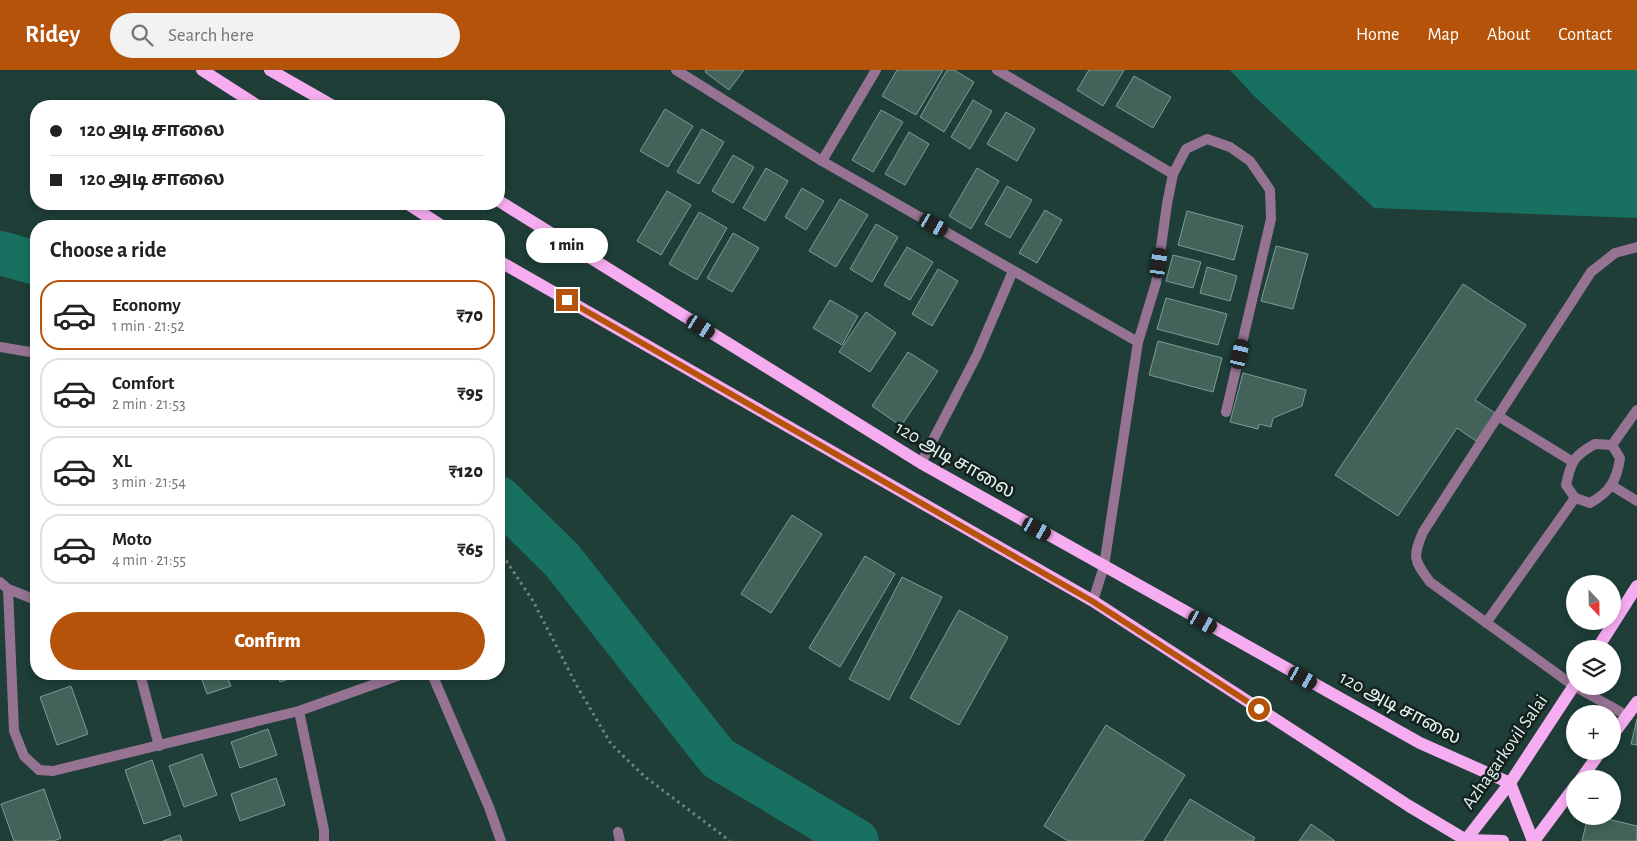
<!DOCTYPE html>
<html lang="en">
<head>
<meta charset="utf-8">
<style>
  body { margin:0; font-family:"Alegreya Sans","Noto Sans Tamil",sans-serif; background:#f2f2f2; color:#222; height:100vh; display:flex; flex-direction:column; font-size:19px; white-space:nowrap }
  * { box-sizing:border-box; margin:0 }
  p { font-size:16px; color:#767676 }
  .icon { flex:none; width:28px; height:28px; fill:none; stroke:currentColor; stroke-width:2; stroke-linecap:round; stroke-linejoin:round }
  .map { position:relative; flex:1; overflow:hidden }
  .drawer { position:absolute; left:30px; top:150px; width:475px; height:460px; display:flex; flex-direction:column; background:#fff; border-radius:20px; box-shadow:0 2px 8px #0003 }
  .drawer>* { flex:none }
  .banner { position:absolute; left:30px; top:30px; width:475px; height:110px; border-radius:20px; box-shadow:0 2px 8px #0003; display:grid; align-content:center; height:110px; padding:0 20px; background:#fff }
  .needle { width:32px; rotate:158deg }
  .fabs { position:absolute; left:1566px; top:505px; display:grid; gap:10px }
  .fabs a { display:grid; place-items:center; width:55px; height:55px; border-radius:50%; background:#fff; box-shadow:0 2px 8px #0003; font-size:25px }
  .end { position:absolute; width:22px; height:22px; margin:-11px; border:6px solid #b45309; background:#fff; box-shadow:0 0 0 2px #fff }
  .from { border-radius:50% }
  .bubble { position:absolute; height:35px; border-radius:18px; background:#fff; box-shadow:0 2px 8px #0003; font-size:16px; font-weight:800; line-height:35px; text-align:center }
  .car { position:absolute; width:15px; height:30px; margin:-15px -8px; border-radius:6px; box-shadow:0 0 4px 1px #0007; background:linear-gradient(#222 24%,#8ab4d8 0 40%,#222 0 76%,#8ab4d8 0 86%,#222 0) }
  .banner b { display:flex; align-items:center; gap:18px; height:48px; font-size:19px }
  .banner b+b { border-top:1px solid #e0e0e0 }
  .banner i { width:12px; height:12px; background:#222 }
  ul { padding:0; list-style:none }
  li { display:flex; align-items:center; gap:15px; height:70px; margin:0 10px 8px; padding:0 10px; border:2px solid #e0e0e0; border-radius:20px }
  li div { flex:1 }
  li b { display:block; font-size:19px }
  li em { font-style:normal; font-weight:800 }
  li.active { border-color:#b45309 }
  li>.icon { width:45px; height:45px; stroke-width:1.5 }
  h2 { padding:0 20px; font-size:22px; line-height:60px }
  .primary-button { display:flex; gap:10px; margin-top:auto; padding:10px 20px }
  .primary-button a { flex:1; height:58px; border-radius:30px; background:#b45309; color:#fff; font-size:20px; font-weight:800; line-height:58px; text-align:center }
  header { display:flex; align-items:center; gap:30px; box-sizing:border-box; height:70px; padding:0 25px; background:#b45309; color:#fff }
  header strong { font-size:24px }
  nav { display:flex; gap:28px; margin-inline-start:auto; font-size:18px }
  .search { width:350px; height:45px; background:#f2f2f2; display:flex; align-items:center; gap:12px; box-sizing:border-box; padding:0 18px; border-radius:28px; color:#767676; font-size:19px }
  .map>svg:first-child { display:block }
  .water { fill:#187061 }
  .lines { fill:none; stroke-linecap:round; stroke-linejoin:round }
  .river { stroke:#187061; stroke-width:44 }
  .building { fill:#42625a; stroke:#7b9d94 }
  .path { stroke:#6d8782; stroke-width:3; stroke-dasharray:2.5 4; stroke-linecap:butt }
  .service { stroke:#967393; stroke-width:10 }
  .minor { stroke:#967393; stroke-width:10 }
  .primary { stroke:#f6acf0; stroke-width:12 }
  .route { stroke:#b45309; stroke-width:6 }
  .labels { text-anchor:middle; dominant-baseline:central; stroke-width:5; stroke-linejoin:round; paint-order:stroke }
  .street-label { font-size:19px; fill:#e2f3ef; stroke:#14211e }
</style>
</head>
<body>
<header>
<strong>Ridey</strong>
<div class="search"><svg class="icon" aria-label="search" viewBox="0 0 24 24"><circle cx="10" cy="10" r="6"/><path d="M15 15l6 6"/></svg>Search here</div>
<nav><a>Home</a><a>Map</a><a>About</a><a>Contact</a></nav>
</header>
<div class="map">
<svg width="1637" height="771" viewBox="0 0 1637 771">
  <rect width="100%" height="100%" fill="#1e3e37"/>
  <!-- water -->
  <path class="water" d="M 1230,0 L 1637,0 L 1637,148 L 1374,138 L 1254,26 Z"/>
  <g class="lines">
    <!-- river -->
    <g class="river">
      <path d="M 0,183 L 36,193"/>
      <path d="M 499,428 L 562,490 L 718,688 L 857,771"/>
    </g>
  </g>
  <!-- building -->
  <g class="building">
    <path d="M 706,0 L 744,0 L 729,20 L 705,2 Z"/>
    <path d="M 897,0 L 943,0 L 916,45 L 882,26 Z"/>
    <path d="M 947,0 L 954,0 L 974,12 L 944,62 L 920,47 Z"/>
    <path d="M 1089,0 L 1124,0 L 1103,36 L 1077,20 Z"/>
    <path d="M 1134,6 L 1171,27 L 1153,58 L 1116,36 Z"/>
    <path d="M 973,30 L 992,41 L 970,79 L 951,67 Z"/>
    <path d="M 665,39 L 693,56 L 668,97 L 640,81 Z"/>
    <path d="M 881,40 L 903,52 L 873,102 L 852,90 Z"/>
    <path d="M 1006,42 L 1035,59 L 1017,91 L 987,74 Z"/>
    <path d="M 702,59 L 724,72 L 699,114 L 677,102 Z"/>
    <path d="M 909,62 L 929,74 L 905,115 L 885,104 Z"/>
    <path d="M 733,85 L 754,97 L 733,133 L 712,121 Z"/>
    <path d="M 766,98 L 788,111 L 765,151 L 743,138 Z"/>
    <path d="M 977,98 L 999,111 L 971,159 L 949,146 Z"/>
    <path d="M 1007,116 L 1032,130 L 1010,168 L 985,154 Z"/>
    <path d="M 802,118 L 824,131 L 806,160 L 785,147 Z"/>
    <path d="M 667,121 L 691,135 L 661,185 L 637,171 Z"/>
    <path d="M 840,129 L 868,145 L 836,197 L 809,181 Z"/>
    <path d="M 1045,140 L 1062,150 L 1037,193 L 1019,183 Z"/>
    <path d="M 1187,141 L 1243,156 L 1234,190 L 1178,175 Z"/>
    <path d="M 699,142 L 727,158 L 697,210 L 669,194 Z"/>
    <path d="M 876,154 L 898,167 L 872,212 L 850,199 Z"/>
    <path d="M 733,163 L 759,178 L 732,222 L 707,208 Z"/>
    <path d="M 1276,176 L 1308,184 L 1293,239 L 1261,231 Z"/>
    <path d="M 907,177 L 933,192 L 910,230 L 884,215 Z"/>
    <path d="M 1173,185 L 1201,192 L 1193,218 L 1166,211 Z"/>
    <path d="M 1207,197 L 1237,206 L 1230,231 L 1200,223 Z"/>
    <path d="M 938,199 L 958,211 L 932,256 L 912,244 Z"/>
    <path d="M 1463,214 L 1526,255 L 1475,330 L 1495,343 L 1476,371 L 1457,358 L 1398,446 L 1335,405 Z"/>
    <path d="M 1166,228 L 1227,244 L 1218,275 L 1157,259 Z"/>
    <path d="M 830,230 L 858,246 L 842,275 L 813,258 Z"/>
    <path d="M 866,242 L 896,263 L 870,302 L 839,282 Z"/>
    <path d="M 1158,271 L 1222,288 L 1213,322 L 1149,305 Z"/>
    <path d="M 908,282 L 938,301 L 901,356 L 872,336 Z"/>
    <path d="M 1243,303 L 1306,320 L 1302,336 L 1273,348 L 1271,357 L 1259,354 L 1258,359 L 1230,352 Z"/>
    <path d="M 792,445 L 822,464 L 771,543 L 741,524 Z"/>
    <path d="M 865,486 L 895,504 L 840,597 L 809,578 Z"/>
    <path d="M 902,507 L 942,527 L 889,630 L 849,609 Z"/>
    <path d="M 959,540 L 1008,567 L 959,655 L 910,628 Z"/>
    <path d="M 200,604 L 226,604 L 231,616 L 207,624 Z"/>
    <path d="M 277,604 L 303,604 L 280,612 Z"/>
    <path d="M 71,616 L 88,664 L 57,675 L 40,627 Z"/>
    <path d="M 1637,649 L 1637,675 L 1631,674 Z"/>
    <path d="M 1106,655 L 1185,705 L 1143,771 L 1068,771 L 1044,756 Z"/>
    <path d="M 268,659 L 277,685 L 240,698 L 231,672 Z"/>
    <path d="M 202,684 L 217,725 L 184,737 L 169,696 Z"/>
    <path d="M 152,690 L 171,745 L 144,754 L 125,700 Z"/>
    <path d="M 276,708 L 285,735 L 240,751 L 231,724 Z"/>
    <path d="M 44,719 L 61,768 L 54,771 L 14,771 L 1,734 Z"/>
    <path d="M 1190,729 L 1255,768 L 1253,771 L 1164,771 Z"/>
    <path d="M 1588,746 L 1595,746 L 1637,756 L 1637,771 L 1582,771 Z"/>
    <path d="M 1311,754 L 1335,771 L 1299,771 Z"/>
    <path d="M 180,765 L 182,771 L 163,771 Z"/>
  </g>
  <g class="lines">
    <!-- path -->
    <path class="path" d="M 499,480 L 533,531 L 578,618 L 611,674 L 644,706 L 730,771"/>
    <!-- service -->
    <g class="service">
      <path d="M 1498,346 L 1573,392"/>
      <path d="M 1595,374 L 1612,375 L 1620,388 C 1617,410 1610,422 1590,433 L 1575,428 L 1566,415 C 1571,392 1573,386 1595,374 Z"/>
      <path d="M 1612,375 L 1637,340"/>
      <path d="M 1611,415 L 1637,431"/>
      <path d="M 1486,553 L 1575,428"/>
      <path d="M 1574,616 L 1430,512 C 1414,490 1412,488 1423,462 L 1591,202 L 1615,183 L 1637,177"/>
    </g>
    <!-- minor -->
    <g class="minor">
      <path d="M 676,0 L 822,91 L 876,0"/>
      <path d="M 997,0 L 1173,104"/>
      <path d="M 822,91 L 1138,272 L 1156,213 L 1167,134 L 1173,104 L 1186,79 L 1207,69 L 1230,77 L 1250,91 L 1270,120 L 1271,149 L 1226,342"/>
      <path d="M 0,277 L 36,283"/>
      <path d="M 921,393 L 977,285 L 1013,201"/>
      <path d="M 0,512 L 8,519 L 36,530"/>
      <path d="M 8,519 L 14,661 L 24,686 L 39,700 L 53,701 L 299,641"/>
      <path d="M 1093,531 L 1104,496 L 1138,272"/>
      <path d="M 140,604 L 159,676"/>
      <path d="M 432,604 L 489,737 L 501,771"/>
      <path d="M 1574,616 L 1628,646"/>
      <path d="M 618,762 L 620,771"/>
      <path d="M 324,771 L 324,760 L 299,641 L 403,604"/>
    </g>
    <!-- primary -->
    <g class="primary">
      <path d="M 202,0 L 258,36"/>
      <path d="M 270,0 L 333,36"/>
      <path d="M 499,131 L 921,393 L 1420,673 L 1510,713 L 1533,771"/>
      <path d="M 408,134 L 442,156"/>
      <path d="M 499,191 L 1093,531 L 1409,736 L 1466,770 L 1503,771"/>
      <path d="M 1597,579 L 1637,516"/>
      <path d="M 1612,666 L 1637,632"/>
      <path d="M 1581,709 L 1601,681"/>
      <path d="M 1465,771 L 1510,713 L 1575,614"/>
      <path d="M 1534,771 L 1575,716"/>
    </g>
  </g>
  <g class="lines">
    <!-- route -->
    <path class="route" d="M 567,230 L 1092,531 L 1259,639"/>
  </g>
  <g class="labels">
    <!-- street labels -->
    <g class="street-label">
      <text transform="translate(955 390) rotate(30)">120 அடி சாலை</text>
      <text transform="translate(1400 638) rotate(28)">120 அடி சாலை</text>
      <text transform="translate(1505 682) rotate(-55)">Azhagarkovil Salai</text>
    </g>
  </g>
</svg>
<div class="fabs">
<a><svg class="needle" viewBox="-14 -14 28 28"><path d="M0-13l5 13h-10z" fill="#e53935"/><path d="M0 13l5-13h-10z" fill="#767676"/></svg></a>
<a><svg class="icon" aria-label="layers" viewBox="0 0 24 24"><path d="M12 4l9 5-9 5-9-5zM3 14l9 5 9-5"/></svg></a>
<a>+</a>
<a>−</a>
</div>
<i class="end from" style="left:1259px;top:639px"></i>
<i class="end" style="left:567px;top:230px"></i>
<div class="bubble" style="left:526px;top:158px;width:82px">1 min</div>
<i class="car" style="left:934px;top:155px;rotate:120deg"></i>
<i class="car" style="left:1159px;top:193px;rotate:8deg"></i>
<i class="car" style="left:701px;top:257px;rotate:122deg"></i>
<i class="car" style="left:1240px;top:284px;rotate:13deg"></i>
<i class="car" style="left:1037px;top:459px;rotate:119deg"></i>
<i class="car" style="left:1203px;top:552px;rotate:119deg"></i>
<i class="car" style="left:1303px;top:608px;rotate:119deg"></i>
<div class="banner">
<b><i class="from"></i>120 அடி சாலை</b>
<b><i></i>120 அடி சாலை</b>
</div>
<section class="drawer">
<h2>Choose a ride</h2>
<ul>
<li class="active"><svg class="icon" aria-label="car" viewBox="0 0 24 24"><path d="M5 17H2v-5l4-1 3-4h7l3 4 3 1v5h-3M9 17h6M6 11h13"/><circle cx="7" cy="17" r="2"/><circle cx="17" cy="17" r="2"/></svg><div><b>Economy</b><p>1 min · 21:52</p></div><em>₹70</em></li>
<li><svg class="icon" aria-label="car" viewBox="0 0 24 24"><path d="M5 17H2v-5l4-1 3-4h7l3 4 3 1v5h-3M9 17h6M6 11h13"/><circle cx="7" cy="17" r="2"/><circle cx="17" cy="17" r="2"/></svg><div><b>Comfort</b><p>2 min · 21:53</p></div><em>₹95</em></li>
<li><svg class="icon" aria-label="car" viewBox="0 0 24 24"><path d="M5 17H2v-5l4-1 3-4h7l3 4 3 1v5h-3M9 17h6M6 11h13"/><circle cx="7" cy="17" r="2"/><circle cx="17" cy="17" r="2"/></svg><div><b>XL</b><p>3 min · 21:54</p></div><em>₹120</em></li>
<li><svg class="icon" aria-label="car" viewBox="0 0 24 24"><path d="M5 17H2v-5l4-1 3-4h7l3 4 3 1v5h-3M9 17h6M6 11h13"/><circle cx="7" cy="17" r="2"/><circle cx="17" cy="17" r="2"/></svg><div><b>Moto</b><p>4 min · 21:55</p></div><em>₹65</em></li>
</ul>
<div class="primary-button"><a>Confirm</a></div>
</section>
</div>
</body>
</html>
